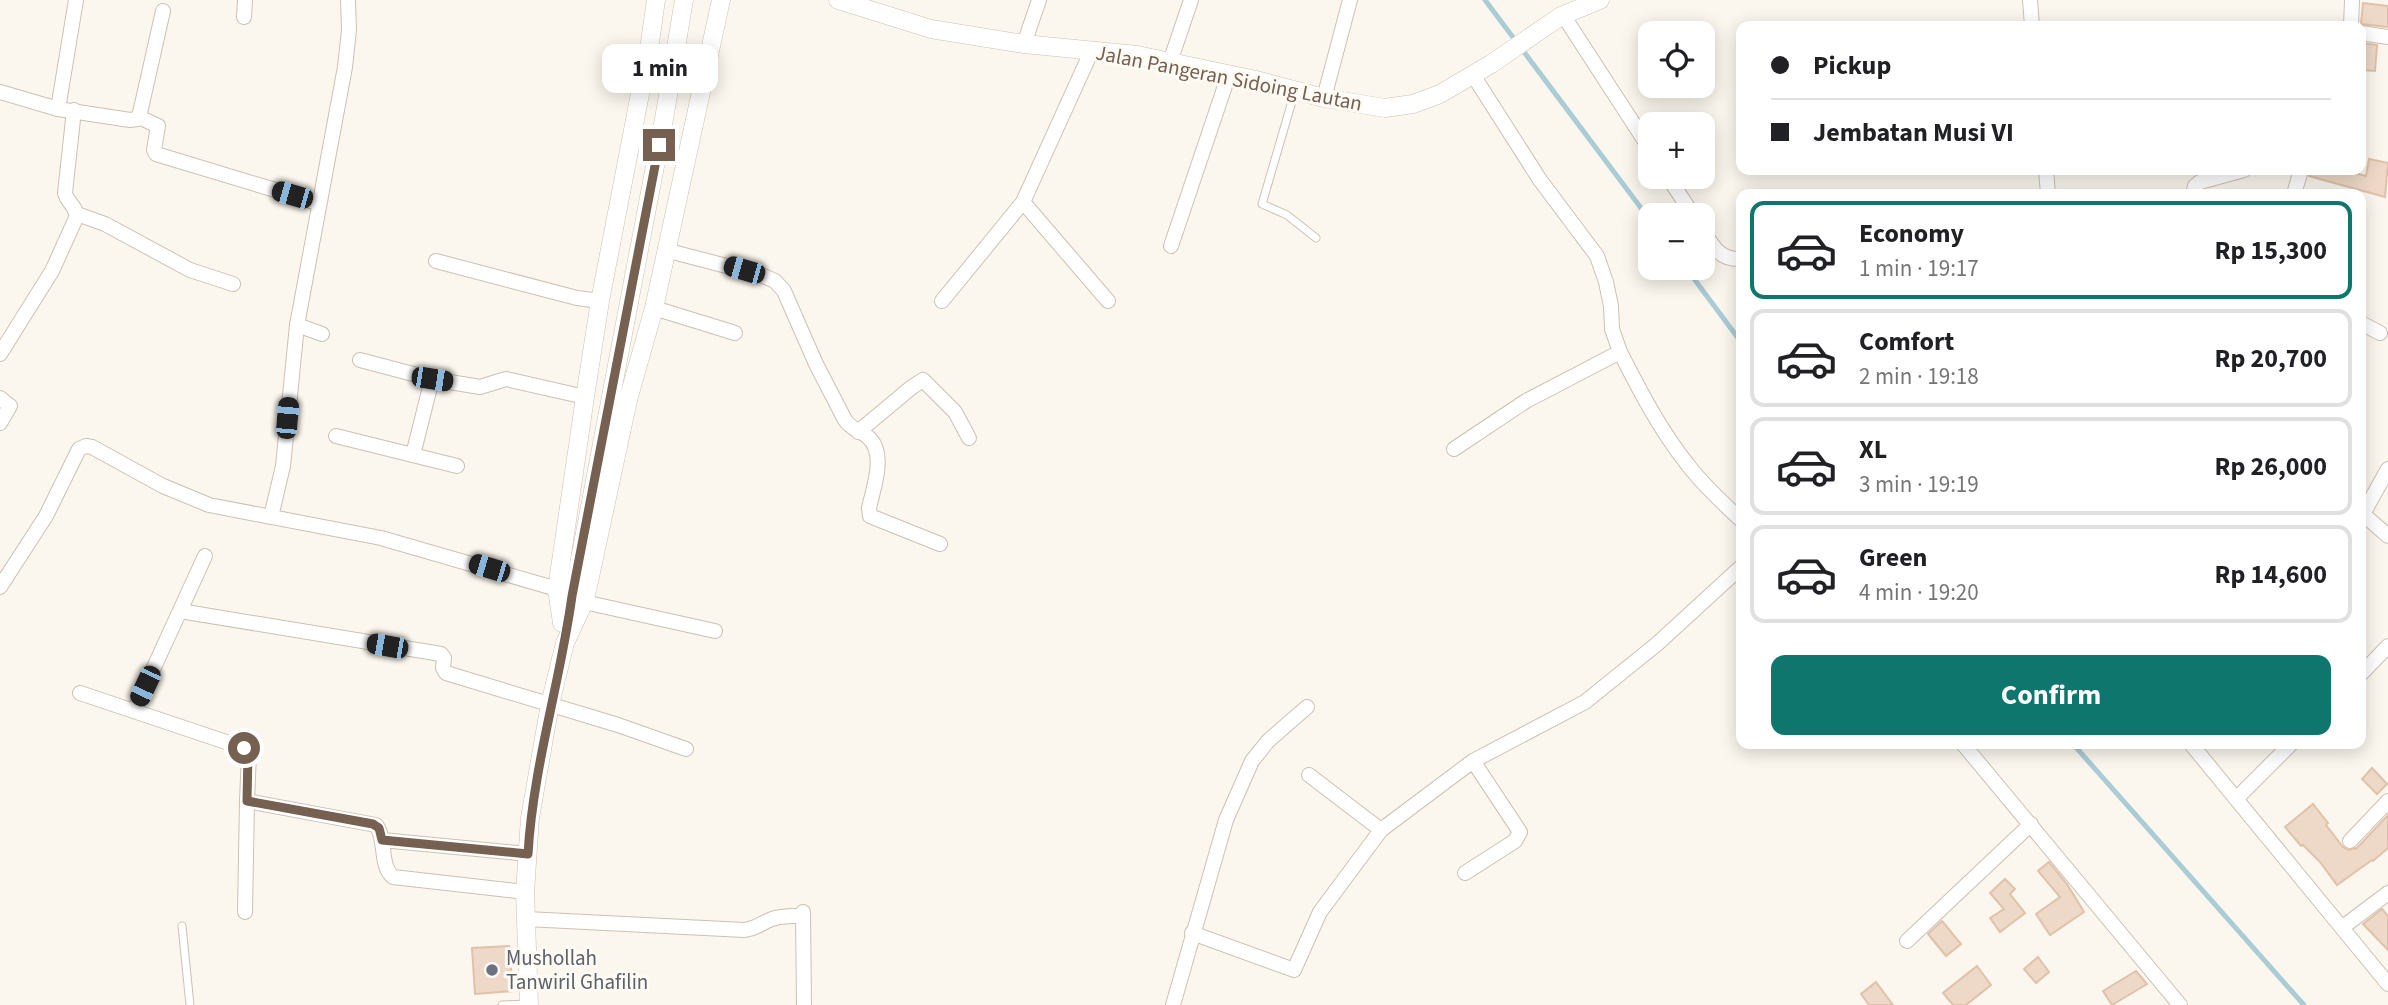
<!DOCTYPE html>
<html lang="en">
<head>
<meta charset="utf-8">
<style>
  body { margin:0; font-family:"Source Sans 3",sans-serif; background:#f6f6f6; color:#202124; height:100vh; display:flex; flex-direction:column; font-size:26px; white-space:nowrap }
  * { box-sizing:border-box; margin:0 }
  p { font-size:23px; color:#757577 }
  .icon { flex:none; width:38px; height:38px; fill:none; stroke:currentColor; stroke-width:2; stroke-linecap:round; stroke-linejoin:round }
  .map { position:relative; flex:1; overflow:hidden }
  .drawer { position:absolute; left:1736px; top:189px; width:630px; height:560px; display:flex; flex-direction:column; background:#fff; border-radius:14px; box-shadow:0 4px 18px #0003 }
  .drawer>* { flex:none }
  .guide { position:absolute; left:1736px; top:21px; width:630px; height:154px; border-radius:14px; box-shadow:0 4px 18px #0003; display:grid; align-content:center; height:154px; padding:0 35px; background:#fff }
  .fabs { position:absolute; left:1638px; top:21px; display:grid; gap:14px }
  .fabs a { display:grid; place-items:center; width:77px; height:77px; border-radius:14px; background:#fff; box-shadow:0 4px 18px #0003; font-size:35px }
  .end { position:absolute; width:32px; height:32px; margin:-16px; border:9px solid #766051; background:#fff; box-shadow:0 0 0 4px #fff }
  .from { border-radius:50% }
  .bubble { position:absolute; height:49px; border-radius:14px; background:#fff; box-shadow:0 4px 18px #0003; font-size:23px; font-weight:700; line-height:49px; text-align:center }
  .car { position:absolute; width:21px; height:42px; margin:-21px -10px; border-radius:9px; box-shadow:0 0 5px 2px #0007; background:linear-gradient(#222 24%,#8ab4d8 0 40%,#222 0 76%,#8ab4d8 0 86%,#222 0) }
  .guide b { display:flex; align-items:center; gap:24px; height:66px; font-size:26px }
  .guide b+b { border-top:2px solid #e0e0e0 }
  .guide i { width:18px; height:18px; background:#202124 }
  ul { padding:12px 0 0; list-style:none }
  li { display:flex; align-items:center; gap:21px; height:98px; margin:0 14px 10px; padding:0 21px; border:4px solid #e0e0e0; border-radius:14px }
  li div { flex:1 }
  li b { display:block; font-size:26px }
  li em { font-style:normal; font-weight:700 }
  li.selected { border-color:#0f766e }
  li>.icon { width:63px; height:63px; stroke-width:1.5 }
  .cta { display:flex; gap:14px; margin-top:auto; padding:14px 35px }
  .cta a { flex:1; height:80px; border-radius:14px; background:#0f766e; color:#fff; font-size:28px; font-weight:700; line-height:80px; text-align:center }
  .map>svg:first-child { display:block }
  .lines { fill:none; stroke-linecap:round; stroke-linejoin:round }
  .stream { stroke:#aaccd5; stroke-width:5 }
  .building { fill:#eed9c8; stroke:#e0c1a9; stroke-width:2 }
  .service-casing { stroke:#cdc0b3; stroke-width:9 }
  .minor-casing { stroke:#cdc0b3; stroke-width:16 }
  .tertiary-casing { stroke:#cdc0b3; stroke-width:19 }
  .service { stroke:#fff; stroke-width:7 }
  .minor { stroke:#fff; stroke-width:14 }
  .tertiary { stroke:#fff; stroke-width:18 }
  .route { stroke:#766051; stroke-width:9 }
  .worship-dot { fill:#6b7280; stroke:#fefaf4; stroke-width:2.5 }
  .labels { text-anchor:middle; dominant-baseline:central; stroke-width:6; stroke-linejoin:round; paint-order:stroke }
  .street-label { font-size:21px; fill:#766051; stroke:#fefaf4 }
  .worship-label { font-size:21px; fill:#5b616d; stroke:#fefaf4; text-anchor:start }
</style>
</head>
<body>
<div class="map">
<svg width="2388" height="1005" viewBox="0 0 2388 1005">
  <rect width="100%" height="100%" fill="#fbf7ee"/>
  <g class="lines">
    <!-- stream -->
    <g class="stream">
      <path d="M 1485,0 L 1650,220"/>
      <path d="M 1686,268 L 1741,342"/>
      <path d="M 2073,744 L 2304,1005"/>
    </g>
  </g>
  <!-- building -->
  <g class="building">
    <path d="M 2363,3 L 2388,6 L 2388,27 L 2361,24 Z"/>
    <path d="M 2361,43 L 2377,45 L 2375,71 L 2361,70 Z"/>
    <path d="M 2369,159 L 2388,163 L 2385,197 L 2309,176 L 2310,170 L 2343,170 L 2366,176 Z"/>
    <path d="M 2372,768 L 2387,784 L 2377,794 L 2362,779 Z"/>
    <path d="M 2313,804 L 2328,823 L 2326,825 L 2343,847 L 2348,850 L 2357,848 L 2388,815 L 2388,848 L 2373,861 L 2372,860 L 2337,885 L 2320,862 L 2303,845 L 2301,846 L 2285,827 Z"/>
    <path d="M 2049,862 L 2067,884 L 2084,912 L 2050,935 L 2036,914 L 2060,897 L 2038,871 Z"/>
    <path d="M 2005,879 L 2015,889 L 2010,894 L 2025,913 L 2000,932 L 1990,918 L 2004,909 L 1990,893 Z"/>
    <path d="M 2382,909 L 2388,916 L 2388,950 L 2363,924 Z"/>
    <path d="M 1942,921 L 1961,944 L 1946,956 L 1928,934 Z"/>
    <path d="M 509,946 L 513,991 L 475,994 L 472,948 Z"/>
    <path d="M 2038,957 L 2049,972 L 2036,983 L 2024,969 Z"/>
    <path d="M 1977,966 L 1991,985 L 1966,1005 L 1953,1005 L 1943,993 Z"/>
    <path d="M 2136,971 L 2147,984 L 2112,1005 L 2103,991 Z"/>
    <path d="M 1876,982 L 1893,1005 L 1869,1005 L 1861,994 Z"/>
  </g>
  <g class="lines">
    <!-- service casing -->
    <g class="service-casing">
      <g id="service">
        <path d="M 1295,91 L 1262,204 L 1287,215 L 1316,238"/>
        <path d="M 182,926 L 190,1005"/>
        <path d="M 502,1005 L 529,1004"/>
      </g>
    </g>
    <!-- minor casing -->
    <g class="minor-casing">
      <g id="minor">
        <path d="M 2030,0 L 2032,26"/>
        <path d="M 1563,15 L 1650,149"/>
        <path d="M 244,17 L 245,0"/>
        <path d="M 2351,26 L 2352,0"/>
        <path d="M 2361,33 L 2388,37"/>
        <path d="M 1024,44 L 1039,0"/>
        <path d="M 1170,62 L 1191,0"/>
        <path d="M 0,92 L 58,109 L 130,120 L 137,119 L 140,113 L 163,11"/>
        <path d="M 1324,98 L 1350,0"/>
        <path d="M 58,109 L 76,0"/>
        <path d="M 139,117 L 158,126 L 154,150 L 156,154 L 318,203"/>
        <path d="M 2046,170 L 2048,194"/>
        <path d="M 1668,177 L 1693,215"/>
        <path d="M 2193,194 L 2195,186 L 2200,182 L 2244,170"/>
        <path d="M 2294,194 L 2301,170"/>
        <path d="M 1023,202 L 1108,301"/>
        <path d="M 77,214 L 105,224 L 190,270 L 233,284"/>
        <path d="M 1703,230 C 1713,247 1720,260 1741,259"/>
        <path d="M 1171,246 L 1229,74"/>
        <path d="M 665,250 L 761,275 L 775,281 L 784,291 L 816,364 L 845,420 C 852,430 860,430 868,437 C 887,453 873,489 869,508 L 870,516 L 940,544"/>
        <path d="M 436,261 L 577,298 L 600,301"/>
        <path d="M 942,301 L 1023,202 L 1092,50"/>
        <path d="M 654,308 L 735,333"/>
        <path d="M 2361,323 L 2380,333"/>
        <path d="M 297,325 L 322,334"/>
        <path d="M 1620,352 C 1640,391 1660,430 1688,465 C 1703,485 1722,502 1741,520"/>
        <path d="M 0,354 L 52,271 L 76,218 C 78,207 67,203 65,193 L 74,110"/>
        <path d="M 360,360 L 432,379 L 480,387 L 506,379 L 585,397"/>
        <path d="M 0,398 L 10,406 L 0,423"/>
        <path d="M 858,432 L 912,387 L 923,380 L 955,412 L 969,438"/>
        <path d="M 336,436 L 457,466"/>
        <path d="M 1454,449 L 1526,401 L 1620,352 L 1612,329 L 1611,306 L 1606,282 L 1597,256 L 1540,180 L 1473,75"/>
        <path d="M 413,455 L 432,379"/>
        <path d="M 2388,469 L 2363,514 L 2388,536"/>
        <path d="M 271,517 L 283,466 L 297,325 L 345,67 L 349,30 L 348,0"/>
        <path d="M 0,587 L 46,516 L 79,449 L 86,446 L 92,447 L 163,486 L 209,505 L 381,538 L 557,589"/>
        <path d="M 584,602 L 715,631"/>
        <path d="M 180,611 L 441,654 L 444,658 L 443,668 L 446,673 L 618,725 L 686,749"/>
        <path d="M 2361,674 L 2388,646"/>
        <path d="M 80,693 L 244,748 L 249,754 L 247,801 L 376,825 C 387,840 379,865 393,877 L 525,892"/>
        <path d="M 134,711 L 205,556"/>
        <path d="M 1963,744 L 2180,1005"/>
        <path d="M 2191,744 L 2388,984"/>
        <path d="M 1309,775 L 1381,830"/>
        <path d="M 2237,798 L 2291,744"/>
        <path d="M 382,840 L 528,854"/>
        <path d="M 2350,841 L 2388,801"/>
        <path d="M 1465,873 L 1515,841 L 1520,832 L 1473,761"/>
        <path d="M 245,912 L 247,801"/>
        <path d="M 803,912 L 804,1005"/>
        <path d="M 526,919 L 744,930 C 756,929 761,923 772,919 C 782,915 793,916 803,916"/>
        <path d="M 2343,927 L 2388,893"/>
        <path d="M 1192,933 L 1294,970 L 1320,912 L 1381,830 L 1473,761 L 1585,702 L 1657,644 L 1741,567"/>
        <path d="M 1907,941 L 2031,824"/>
        <path d="M 1173,1005 L 1226,820 L 1252,761 L 1268,741 L 1307,707"/>
      </g>
    </g>
    <!-- tertiary casing -->
    <g class="tertiary-casing">
      <g id="tertiary">
        <path d="M 838,0 L 931,29 L 1024,44 L 1137,55 L 1256,80 L 1324,98 L 1385,108 L 1413,104 L 1440,94 L 1491,64 L 1561,16 L 1600,0"/>
        <path d="M 568,622 L 664,119 L 684,0"/>
        <path d="M 562,623 L 557,589 L 585,397 L 600,301 L 650,42 L 656,0"/>
        <path d="M 529,1005 L 525,892 L 530,818 L 550,704 L 565,643 L 584,602 L 588,586 L 628,400 L 654,308 L 721,0"/>
      </g>
    </g>
    <!-- service -->
    <use href="#service" class="service"/>
    <!-- minor -->
    <use href="#minor" class="minor"/>
    <!-- tertiary -->
    <use href="#tertiary" class="tertiary"/>
  </g>
  <g class="lines">
    <!-- route -->
    <path class="route" d="M 244,748 L 248,754 L 247,801 L 373,824 L 379,828 L 382,840 L 528,854 C 533,767 560,683 572,596 L 659,145"/>
  </g>
  <!-- markers -->
  <circle class="worship-dot" cx="492" cy="970" r="7"/>
  <g class="labels">
    <!-- street labels -->
    <g class="street-label">
      <text transform="translate(1229 78) rotate(11)">Jalan Pangeran Sidoing Lautan</text>
    </g>
    <!-- worship labels -->
    <g class="worship-label">
      <text x="506" y="958">Mushollah<tspan x="506" dy="24">Tanwiril Ghafilin</tspan></text>
    </g>
  </g>
</svg>
<div class="fabs">
<a><svg class="icon" aria-label="locate" viewBox="0 0 24 24"><circle cx="12" cy="12" r="6"/><path d="M12 2v4M12 18v4M2 12h4M18 12h4"/></svg></a>
<a>+</a>
<a>−</a>
</div>
<i class="end from" style="left:244px;top:748px"></i>
<i class="end" style="left:659px;top:145px"></i>
<div class="bubble" style="left:602px;top:44px;width:116px">1 min</div>
<i class="car" style="left:292px;top:195px;rotate:286deg"></i>
<i class="car" style="left:744px;top:270px;rotate:286deg"></i>
<i class="car" style="left:432px;top:379px;rotate:99deg"></i>
<i class="car" style="left:287px;top:418px;rotate:5deg"></i>
<i class="car" style="left:489px;top:568px;rotate:287deg"></i>
<i class="car" style="left:387px;top:646px;rotate:280deg"></i>
<i class="car" style="left:145px;top:686px;rotate:205deg"></i>
<div class="guide">
<b><i class="from"></i>Pickup</b>
<b><i></i>Jembatan Musi VI</b>
</div>
<section class="drawer">
<ul>
<li class="selected"><svg class="icon" aria-label="car" viewBox="0 0 24 24"><path d="M5 17H2v-5l4-1 3-4h7l3 4 3 1v5h-3M9 17h6M6 11h13"/><circle cx="7" cy="17" r="2"/><circle cx="17" cy="17" r="2"/></svg><div><b>Economy</b><p>1 min · 19:17</p></div><em>Rp 15,300</em></li>
<li><svg class="icon" aria-label="car" viewBox="0 0 24 24"><path d="M5 17H2v-5l4-1 3-4h7l3 4 3 1v5h-3M9 17h6M6 11h13"/><circle cx="7" cy="17" r="2"/><circle cx="17" cy="17" r="2"/></svg><div><b>Comfort</b><p>2 min · 19:18</p></div><em>Rp 20,700</em></li>
<li><svg class="icon" aria-label="car" viewBox="0 0 24 24"><path d="M5 17H2v-5l4-1 3-4h7l3 4 3 1v5h-3M9 17h6M6 11h13"/><circle cx="7" cy="17" r="2"/><circle cx="17" cy="17" r="2"/></svg><div><b>XL</b><p>3 min · 19:19</p></div><em>Rp 26,000</em></li>
<li><svg class="icon" aria-label="car" viewBox="0 0 24 24"><path d="M5 17H2v-5l4-1 3-4h7l3 4 3 1v5h-3M9 17h6M6 11h13"/><circle cx="7" cy="17" r="2"/><circle cx="17" cy="17" r="2"/></svg><div><b>Green</b><p>4 min · 19:20</p></div><em>Rp 14,600</em></li>
</ul>
<div class="cta"><a>Confirm</a></div>
</section>
</div>
</body>
</html>
